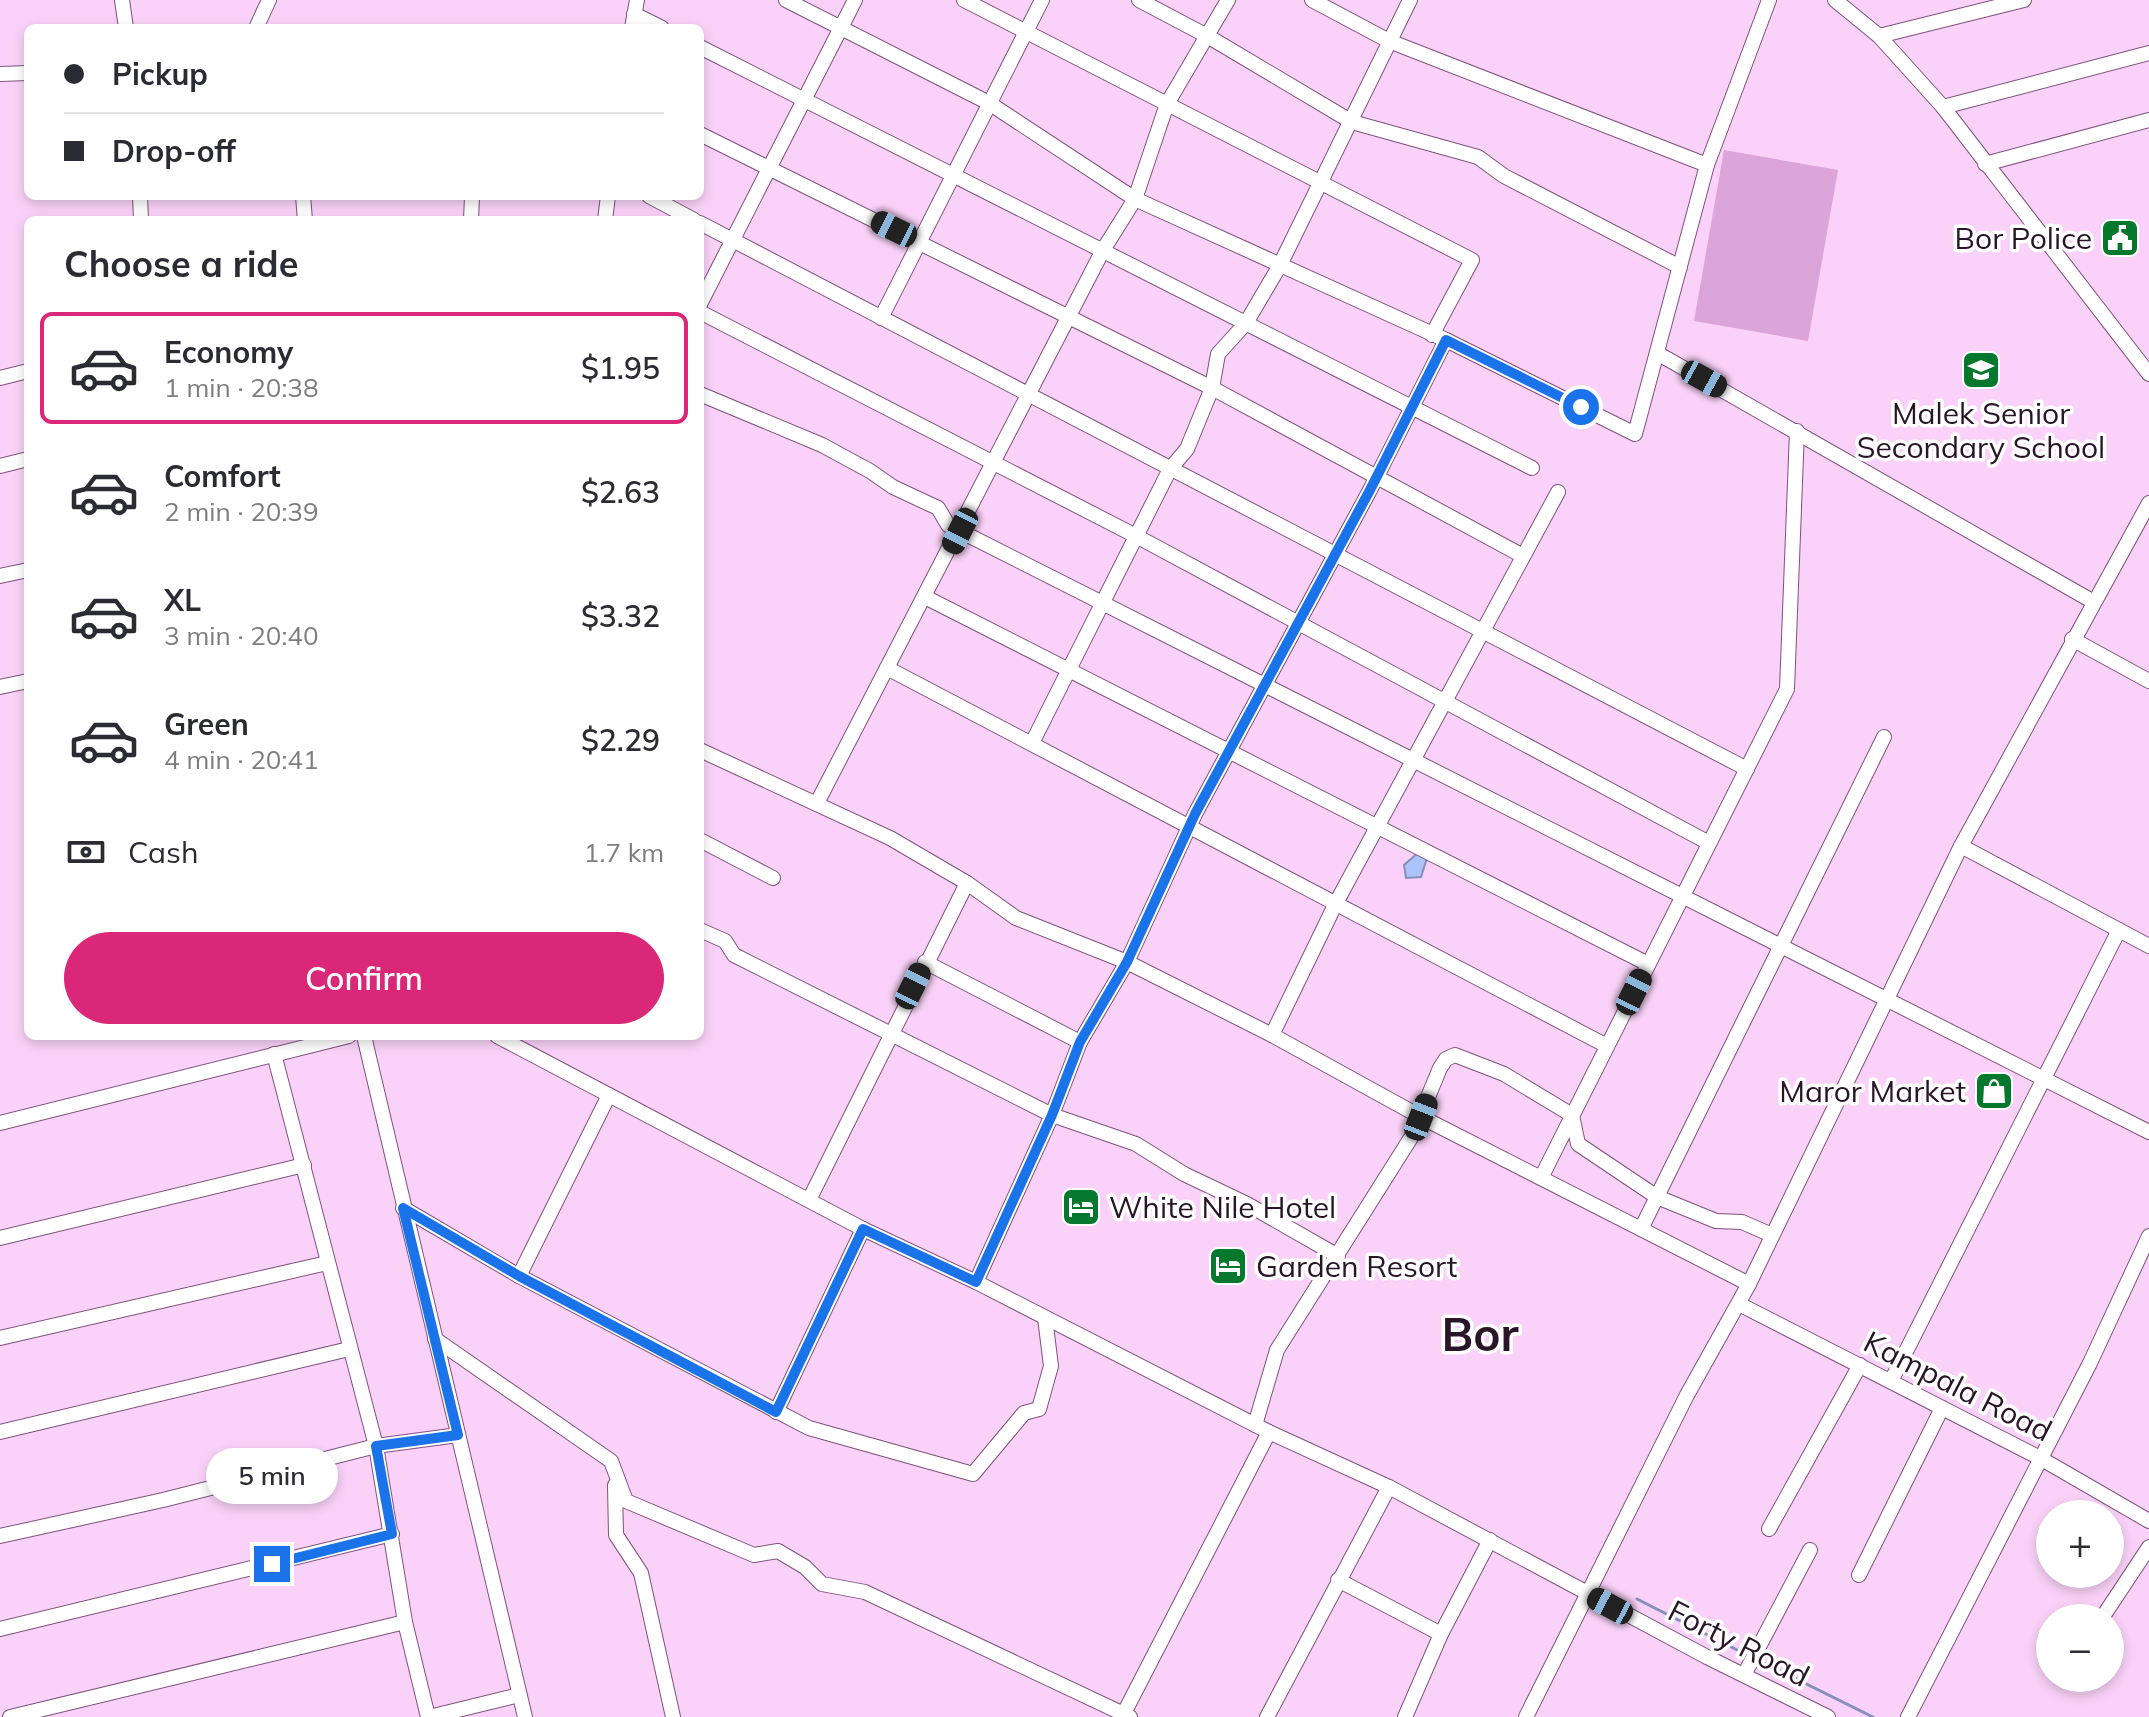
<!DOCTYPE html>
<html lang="en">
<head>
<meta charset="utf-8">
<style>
  body { margin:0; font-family:Mulish,sans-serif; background:#f7f7f7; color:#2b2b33; height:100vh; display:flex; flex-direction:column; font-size:30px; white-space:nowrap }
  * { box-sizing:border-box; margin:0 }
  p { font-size:26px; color:#7c7c81 }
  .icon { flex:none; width:44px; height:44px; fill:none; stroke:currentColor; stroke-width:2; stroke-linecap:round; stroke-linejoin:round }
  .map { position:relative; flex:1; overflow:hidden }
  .side { position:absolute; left:24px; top:216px; width:680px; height:824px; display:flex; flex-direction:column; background:#fff; border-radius:12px; box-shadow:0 4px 12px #0003 }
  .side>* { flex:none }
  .hud { position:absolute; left:24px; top:24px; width:680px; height:176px; border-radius:12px; box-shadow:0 4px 12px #0003; display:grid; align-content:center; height:176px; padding:0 40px; background:#fff }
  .buttons { position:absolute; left:2036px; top:1500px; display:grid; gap:16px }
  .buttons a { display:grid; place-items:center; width:88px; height:88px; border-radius:50%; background:#fff; box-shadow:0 4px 12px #0003; font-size:40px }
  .end { position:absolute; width:36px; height:36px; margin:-18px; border:10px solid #1a73e8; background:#fff; box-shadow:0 0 0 4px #fff }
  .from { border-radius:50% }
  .bubble { position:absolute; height:56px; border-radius:28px; background:#fff; box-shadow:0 4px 12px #0003; font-size:26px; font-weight:600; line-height:56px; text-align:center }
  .car { position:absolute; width:24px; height:48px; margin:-24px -12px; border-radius:10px; box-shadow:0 0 6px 2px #0007; background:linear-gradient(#222 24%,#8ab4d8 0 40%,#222 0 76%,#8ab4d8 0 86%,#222 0) }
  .hud b { display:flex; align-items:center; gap:28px; height:76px; font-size:30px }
  .hud b+b { border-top:2px solid #e1e1e2 }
  .hud i { width:20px; height:20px; background:#2b2b33 }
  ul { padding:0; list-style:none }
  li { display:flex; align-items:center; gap:24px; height:112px; margin:0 16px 12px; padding:0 24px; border:4px solid transparent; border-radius:12px }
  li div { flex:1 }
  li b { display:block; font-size:30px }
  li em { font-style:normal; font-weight:600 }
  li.on { border-color:#db2777 }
  li>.icon { width:72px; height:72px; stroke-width:1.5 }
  h2 { padding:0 40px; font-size:36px; line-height:96px }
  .pay { display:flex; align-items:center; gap:20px; height:88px; padding:0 40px; font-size:30px }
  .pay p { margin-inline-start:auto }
  .primary-button { display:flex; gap:16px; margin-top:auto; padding:16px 40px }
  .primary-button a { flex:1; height:92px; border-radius:48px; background:#db2777; color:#fff; font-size:32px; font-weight:600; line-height:92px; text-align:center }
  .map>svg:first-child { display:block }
  .green { fill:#dba5d9 }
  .water { fill:#adc4fb; stroke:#8590bc; stroke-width:2 }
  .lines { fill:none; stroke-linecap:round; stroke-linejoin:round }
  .stream { stroke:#8590bc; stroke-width:3 }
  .minor-casing { stroke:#7e527d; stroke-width:16 }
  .minor { stroke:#fff; stroke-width:14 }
  .route { stroke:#1a73e8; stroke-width:10 }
  .labels { text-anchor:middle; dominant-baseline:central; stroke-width:7; stroke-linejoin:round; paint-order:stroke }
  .poi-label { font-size:30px; fill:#281628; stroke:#fff; text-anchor:end }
  .street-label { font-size:30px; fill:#281628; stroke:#fff }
  .town-label { font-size:46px; font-weight:bold; fill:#281628; stroke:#fff }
</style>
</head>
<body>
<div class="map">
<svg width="2149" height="1717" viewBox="0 0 2149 1717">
  <rect width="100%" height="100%" fill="#fad2f9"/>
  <!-- green -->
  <path class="green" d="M 1724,150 L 1838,170 L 1808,341 L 1694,321 Z"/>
  <!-- water -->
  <path class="water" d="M 1419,852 L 1427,858 L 1421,877 L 1406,878 L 1404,865 Z"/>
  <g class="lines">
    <!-- stream -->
    <g class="stream">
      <path d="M 1637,1599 L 1747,1655"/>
      <path d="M 1758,1660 L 1873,1717"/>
    </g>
    <!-- minor casing -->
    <g class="minor-casing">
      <g id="minor">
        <path d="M 122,0 L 126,28"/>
        <path d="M 786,0 L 989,103 L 1135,199 L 1446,340 L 1635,434 L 1707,165 L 1389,41 L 1312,0"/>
        <path d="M 964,0 L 1472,260 L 1432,335"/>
        <path d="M 1139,0 L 1209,37 L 1352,122 L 1478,157 L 1504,176 L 1680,267"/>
        <path d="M 1835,0 L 1879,36 L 1943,107 L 2149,374"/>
        <path d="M 634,14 L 662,28"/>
        <path d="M 256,28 L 269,0"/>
        <path d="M 632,28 L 637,0"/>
        <path d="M 1879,36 L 2024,0"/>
        <path d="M 700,47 L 1532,468"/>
        <path d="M 0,74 L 28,73"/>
        <path d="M 1943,107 L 2149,53"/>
        <path d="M 700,134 L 1212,388 L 1523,556"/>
        <path d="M 1985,164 L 2149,120"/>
        <path d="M 1707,165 L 1769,0"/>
        <path d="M 140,196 L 141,220"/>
        <path d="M 303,196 L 305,220"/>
        <path d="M 649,196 L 694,220"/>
        <path d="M 471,220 L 472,196"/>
        <path d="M 605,220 L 608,196"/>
        <path d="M 700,223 L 1747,769"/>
        <path d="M 700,304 L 855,0"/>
        <path d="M 700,312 L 1136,536 L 1709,843"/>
        <path d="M 881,318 L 1042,0"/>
        <path d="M 1657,353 L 2092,601"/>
        <path d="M 0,378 L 28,371"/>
        <path d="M 700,394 L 822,445 L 870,471 L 893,487 L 938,508 L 948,525 L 2149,1132"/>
        <path d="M 0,466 L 28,459"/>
        <path d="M 0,576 L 28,570"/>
        <path d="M 925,597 L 1648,964"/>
        <path d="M 2072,639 L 2149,681"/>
        <path d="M 887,668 L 1607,1046"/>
        <path d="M 0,687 L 28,681"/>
        <path d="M 1032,743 L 1170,469 L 1187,449 L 1212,388 L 1218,354 L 1246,323 L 1279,267 L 1410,0"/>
        <path d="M 700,750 L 890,838 L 967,883 L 1016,918 L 1127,962 L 1272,1035 L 1421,1117 L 1749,1284"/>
        <path d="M 817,803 L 1103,250 L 1135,199 L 1167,104 L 1228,0"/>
        <path d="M 700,840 L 773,878"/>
        <path d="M 1961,846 L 2149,946"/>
        <path d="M 700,930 L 725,941 L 734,955 L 1052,1115 L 1136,1144 L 1184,1174 L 1247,1204 L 1338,1256"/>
        <path d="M 925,962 L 1080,1042"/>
        <path d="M 1272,1035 L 1336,903 L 1558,492"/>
        <path d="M 364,1036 L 525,1717"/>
        <path d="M 497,1036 L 863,1229 L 976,1282 L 1269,1432 L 1389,1487 L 1707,1657 L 1828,1717"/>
        <path d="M 274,1054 L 376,1446 L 405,1622 L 428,1717"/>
        <path d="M 0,1123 L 349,1036"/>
        <path d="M 1541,1178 L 1787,689 L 1797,431"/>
        <path d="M 809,1200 L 967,883"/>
        <path d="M 403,1208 L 519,1276 L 809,1428 L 973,1474 L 1024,1413 L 1039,1409 L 1051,1366 L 1045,1318"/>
        <path d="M 1641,1229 L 1884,737"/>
        <path d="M 0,1238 L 304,1165"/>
        <path d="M 519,1276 L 609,1095"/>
        <path d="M 976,1282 L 1052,1115 L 1080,1042 L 1127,962 L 1195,814 L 1370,490 L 1446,340"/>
        <path d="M 1739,1304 L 2040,1458 L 2149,1521"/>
        <path d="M 0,1338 L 327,1263"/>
        <path d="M 435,1339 L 611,1461 L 626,1501 L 754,1555 L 778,1551 L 805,1567 L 822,1584 L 865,1592 L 1130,1717"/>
        <path d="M 1891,1381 L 2119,930"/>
        <path d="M 776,1412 L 863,1229"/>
        <path d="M 1255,1425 L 1277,1350 L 1412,1136 L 1440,1068 L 1446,1059 L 1455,1055 L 1504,1074 L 1572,1115 L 1578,1144 L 1657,1197 L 1716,1221 L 1742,1222 L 1772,1235"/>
        <path d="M 0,1432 L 349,1349"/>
        <path d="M 615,1485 L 616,1535 L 641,1573 L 673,1717"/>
        <path d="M 1769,1529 L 1860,1365"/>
        <path d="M 0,1536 L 163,1500 L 376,1446 L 458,1435"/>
        <path d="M 1859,1575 L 1942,1408"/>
        <path d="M 1338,1580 L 1441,1634"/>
        <path d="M 2102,1618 L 2149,1547"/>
        <path d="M 0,1629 L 392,1534"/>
        <path d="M 1744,1675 L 1810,1550"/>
        <path d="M 10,1717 L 405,1622"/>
        <path d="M 429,1717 L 519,1695"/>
        <path d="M 1122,1717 L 1269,1432"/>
        <path d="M 1267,1717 L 1389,1487"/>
        <path d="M 1405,1717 L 1441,1634 L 1490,1540"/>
        <path d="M 1526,1717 L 1687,1395 L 1749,1284 L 1961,846 L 2149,503"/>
        <path d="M 1908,1717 L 2090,1363 L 2149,1236"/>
      </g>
    </g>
    <!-- minor -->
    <use href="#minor" class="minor"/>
  </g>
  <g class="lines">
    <!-- route -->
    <path class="route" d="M 272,1564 L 392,1534 L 376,1446 L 458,1435 L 403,1208 L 519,1276 L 776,1412 L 863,1229 L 976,1282 L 1052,1115 L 1080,1042 L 1127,962 L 1195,814 L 1370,490 L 1446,340 L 1581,407"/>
  </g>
  <!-- icons -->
  <defs>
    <g id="civic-square" transform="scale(2)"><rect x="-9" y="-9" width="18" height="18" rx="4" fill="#06782d" stroke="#fff"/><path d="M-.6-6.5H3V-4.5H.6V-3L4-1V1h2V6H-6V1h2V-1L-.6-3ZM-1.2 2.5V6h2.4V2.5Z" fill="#fff"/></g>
    <g id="school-square" transform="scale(2)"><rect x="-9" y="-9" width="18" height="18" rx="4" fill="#06782d" stroke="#fff"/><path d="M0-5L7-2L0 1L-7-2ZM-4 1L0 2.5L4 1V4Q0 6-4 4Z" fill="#fff"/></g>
    <g id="shop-square" transform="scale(2)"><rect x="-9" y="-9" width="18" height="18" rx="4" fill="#06782d" stroke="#fff"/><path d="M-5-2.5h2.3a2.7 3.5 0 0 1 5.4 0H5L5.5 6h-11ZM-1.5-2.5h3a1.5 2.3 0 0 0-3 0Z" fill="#fff"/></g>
    <g id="hotel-square" transform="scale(2)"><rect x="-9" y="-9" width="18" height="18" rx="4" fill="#06782d" stroke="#fff"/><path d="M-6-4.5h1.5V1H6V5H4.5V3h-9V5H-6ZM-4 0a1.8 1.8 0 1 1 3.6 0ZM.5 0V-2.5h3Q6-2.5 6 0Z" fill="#fff"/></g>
  </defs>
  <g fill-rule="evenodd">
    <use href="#civic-square" x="2120" y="238"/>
    <use href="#school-square" x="1981" y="370"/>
    <use href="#shop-square" x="1994" y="1091"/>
    <use href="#hotel-square" x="1081" y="1207"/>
    <use href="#hotel-square" x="1228" y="1266"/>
  </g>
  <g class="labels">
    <!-- poi labels -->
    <g class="poi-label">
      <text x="2092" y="238">Bor Police</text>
      <text x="1981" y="413" text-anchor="middle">Malek Senior<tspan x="1981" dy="34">Secondary School</tspan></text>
      <text x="1966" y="1091">Maror Market</text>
      <text x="1109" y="1207" text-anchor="start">White Nile Hotel</text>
      <text x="1256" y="1266" text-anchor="start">Garden Resort</text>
    </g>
    <!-- street labels -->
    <g class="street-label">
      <text transform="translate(1958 1386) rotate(27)">Kampala Road</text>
      <text transform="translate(1739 1643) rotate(27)">Forty Road</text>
    </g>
    <!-- town labels -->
    <g class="town-label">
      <text x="1480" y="1334">Bor</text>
    </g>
  </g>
</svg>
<div class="buttons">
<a>+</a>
<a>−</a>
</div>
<i class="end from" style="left:1581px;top:407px"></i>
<i class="end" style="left:272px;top:1564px"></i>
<div class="bubble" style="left:206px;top:1448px;width:132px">5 min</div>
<i class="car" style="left:894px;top:229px;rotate:296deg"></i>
<i class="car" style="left:1704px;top:379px;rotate:119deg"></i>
<i class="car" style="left:960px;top:531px;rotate:207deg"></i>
<i class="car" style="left:913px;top:986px;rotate:26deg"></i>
<i class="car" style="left:1634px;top:992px;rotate:26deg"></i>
<i class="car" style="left:1421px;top:1117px;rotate:21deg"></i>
<i class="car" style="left:1610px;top:1606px;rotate:298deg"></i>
<div class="hud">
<b><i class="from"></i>Pickup</b>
<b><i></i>Drop-off</b>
</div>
<section class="side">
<h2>Choose a ride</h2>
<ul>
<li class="on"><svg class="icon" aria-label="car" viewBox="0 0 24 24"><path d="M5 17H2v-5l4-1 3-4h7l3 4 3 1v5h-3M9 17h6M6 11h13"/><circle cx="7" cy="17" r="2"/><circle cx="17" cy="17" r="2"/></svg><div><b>Economy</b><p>1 min · 20:38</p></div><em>$1.95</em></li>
<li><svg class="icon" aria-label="car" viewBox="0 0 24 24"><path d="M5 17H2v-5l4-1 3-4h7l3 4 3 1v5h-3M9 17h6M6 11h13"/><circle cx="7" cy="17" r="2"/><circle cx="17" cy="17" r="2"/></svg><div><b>Comfort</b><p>2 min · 20:39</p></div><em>$2.63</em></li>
<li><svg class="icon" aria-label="car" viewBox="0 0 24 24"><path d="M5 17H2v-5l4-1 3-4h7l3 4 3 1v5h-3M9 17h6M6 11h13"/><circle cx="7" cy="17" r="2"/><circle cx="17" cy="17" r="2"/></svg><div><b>XL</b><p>3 min · 20:40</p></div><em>$3.32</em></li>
<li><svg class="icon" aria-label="car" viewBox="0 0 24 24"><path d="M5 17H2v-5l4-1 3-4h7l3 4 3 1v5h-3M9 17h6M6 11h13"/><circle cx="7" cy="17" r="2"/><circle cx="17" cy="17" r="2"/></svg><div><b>Green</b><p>4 min · 20:41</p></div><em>$2.29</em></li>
</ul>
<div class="pay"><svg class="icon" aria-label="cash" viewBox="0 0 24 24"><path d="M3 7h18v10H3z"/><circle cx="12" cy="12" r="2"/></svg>Cash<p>1.7 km</p></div>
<div class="primary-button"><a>Confirm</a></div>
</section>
</div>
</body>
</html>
